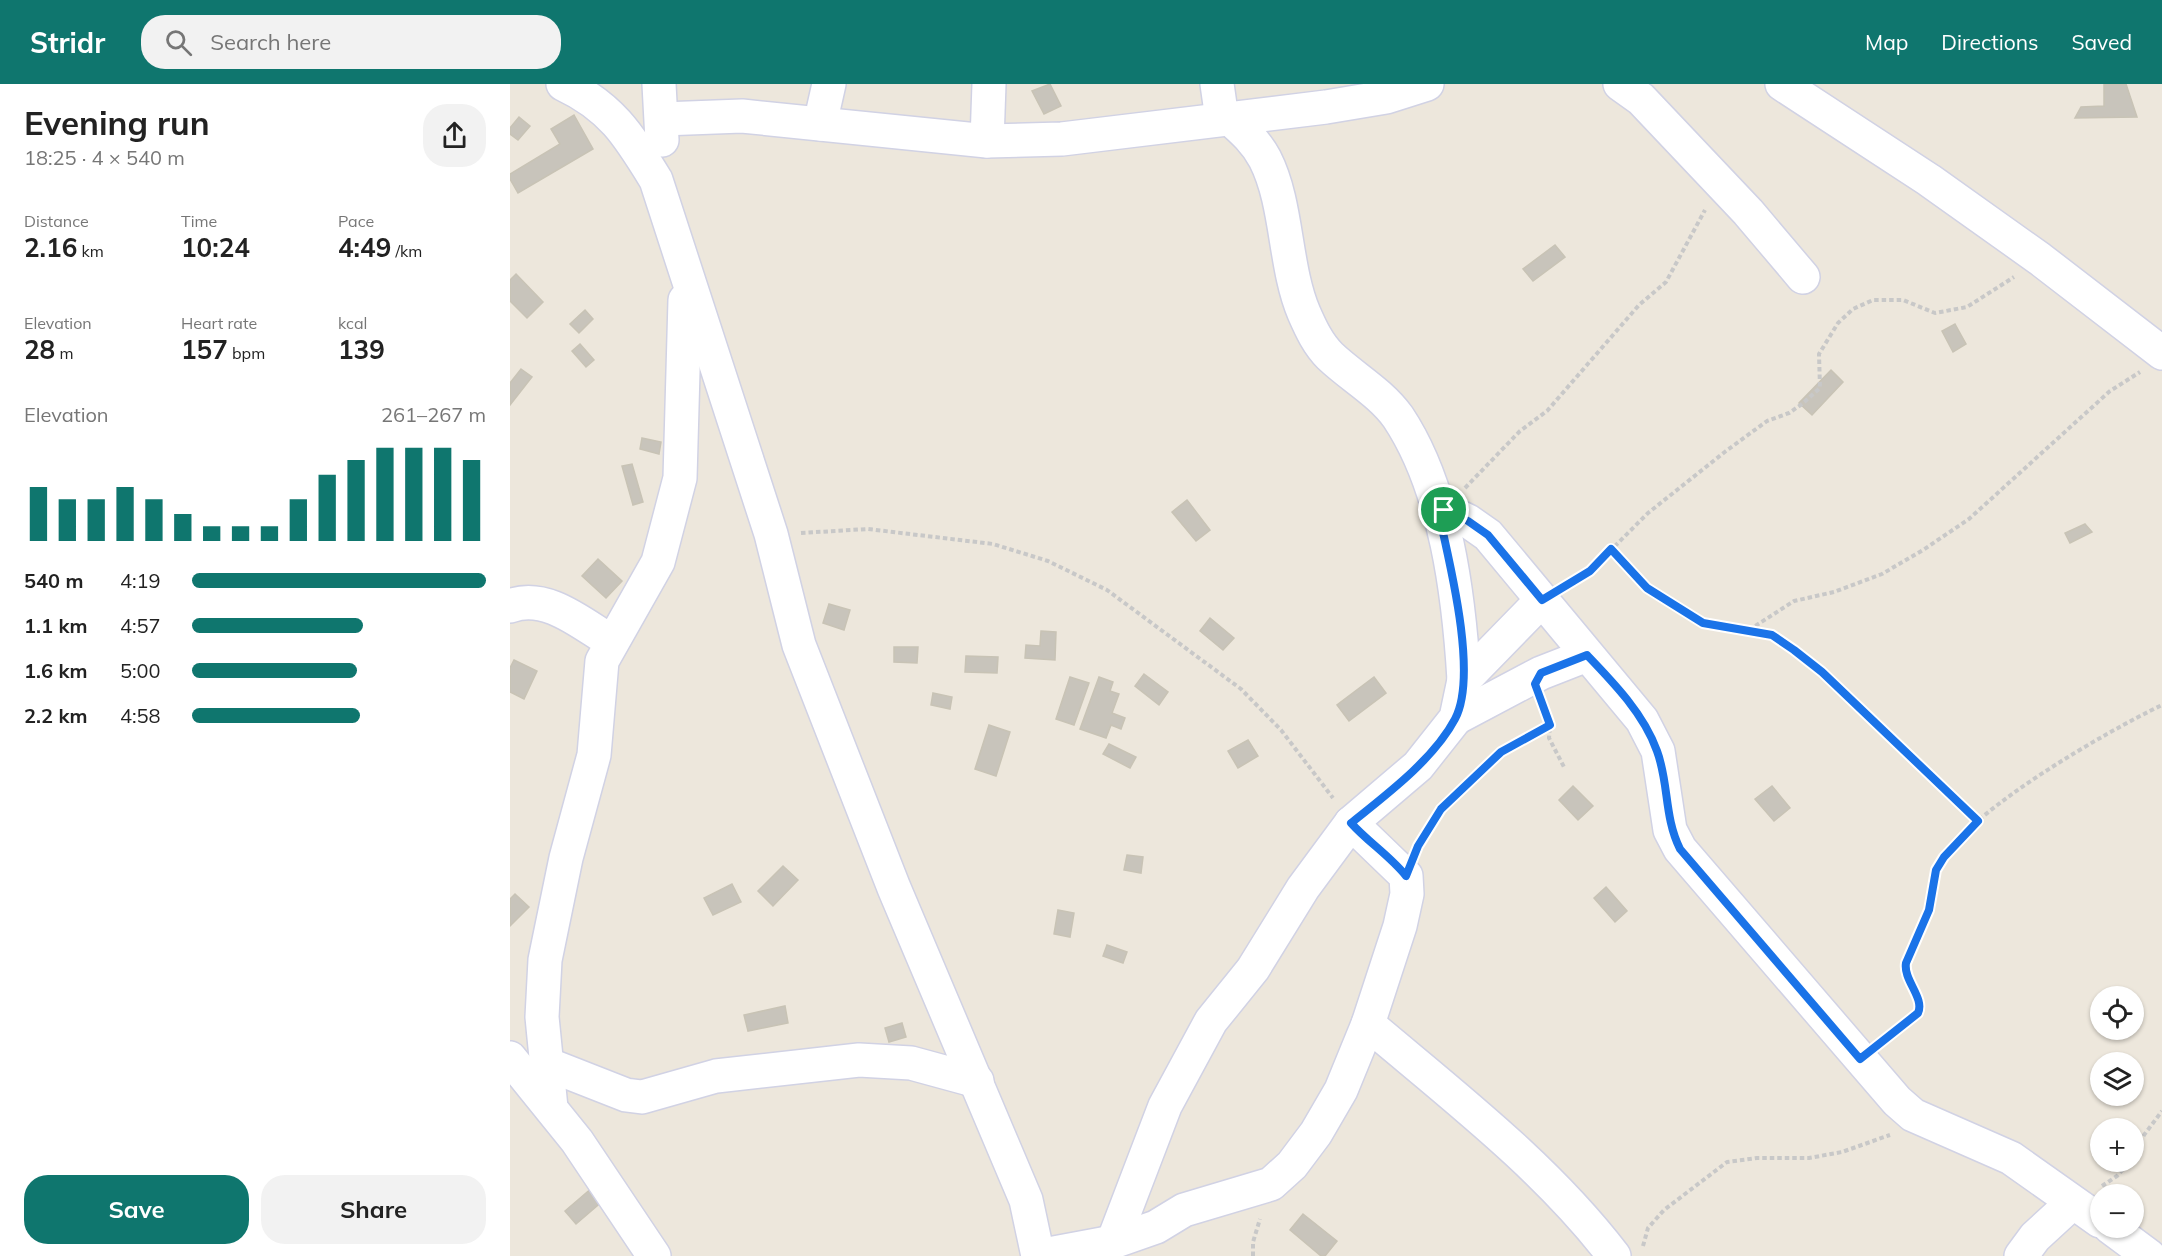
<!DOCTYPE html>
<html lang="en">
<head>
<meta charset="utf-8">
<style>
  :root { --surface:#fff; --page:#f2f2f2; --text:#222; --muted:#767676; --accent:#0f766e }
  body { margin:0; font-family:Mulish,sans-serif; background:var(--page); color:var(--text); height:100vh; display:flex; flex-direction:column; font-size:22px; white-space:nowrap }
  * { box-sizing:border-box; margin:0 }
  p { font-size:20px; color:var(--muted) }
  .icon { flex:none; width:33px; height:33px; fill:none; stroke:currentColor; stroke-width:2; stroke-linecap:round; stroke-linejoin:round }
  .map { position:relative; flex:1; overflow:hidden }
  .drawer { display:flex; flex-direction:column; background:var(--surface); width:510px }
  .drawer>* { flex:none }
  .fabs { position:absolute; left:1580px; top:902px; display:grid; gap:12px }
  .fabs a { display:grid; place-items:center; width:54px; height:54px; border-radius:50%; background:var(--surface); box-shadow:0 2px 4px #0004; font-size:30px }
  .pin { position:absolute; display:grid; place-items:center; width:51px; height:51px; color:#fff; margin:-26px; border:3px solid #fff; border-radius:50%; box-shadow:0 2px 6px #0007 }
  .round { display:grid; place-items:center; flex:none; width:63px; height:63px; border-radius:24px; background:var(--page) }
  .headline { display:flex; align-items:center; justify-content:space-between; height:102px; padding:0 24px }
  h1 { font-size:33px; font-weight:700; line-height:45px }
  .stats { display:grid; grid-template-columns:repeat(3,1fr); gap:9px; height:102px; padding:6px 24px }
  .stats div { display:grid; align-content:center }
  .stats b { font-size:26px; font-weight:700 }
  .stats small { font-size:16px; font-weight:400 }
  .stats p { font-size:16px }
  .chart { height:168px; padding:12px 24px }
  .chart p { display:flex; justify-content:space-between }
  .chart svg { width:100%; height:108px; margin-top:6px; stroke:var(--accent); stroke-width:6 }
  .primary-button { display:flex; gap:12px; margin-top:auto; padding:12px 24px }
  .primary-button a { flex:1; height:69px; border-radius:24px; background:var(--accent); color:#fff; font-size:24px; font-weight:700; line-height:69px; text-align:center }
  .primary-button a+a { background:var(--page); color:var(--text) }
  ul { padding:0 24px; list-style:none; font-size:20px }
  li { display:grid; grid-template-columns:96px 72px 1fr; align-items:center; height:45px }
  li i { height:15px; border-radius:8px; background:var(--accent) }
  header { display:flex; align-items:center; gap:36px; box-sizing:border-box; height:84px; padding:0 30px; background:var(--accent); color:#fff }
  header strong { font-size:28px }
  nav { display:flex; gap:33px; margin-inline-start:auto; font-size:21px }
  .search { width:420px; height:54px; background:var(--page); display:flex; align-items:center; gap:15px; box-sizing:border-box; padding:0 21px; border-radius:24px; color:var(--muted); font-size:22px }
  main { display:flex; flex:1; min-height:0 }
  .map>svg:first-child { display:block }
  .building { fill:#c8c4bb; stroke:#c8c3b5; stroke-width:1.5 }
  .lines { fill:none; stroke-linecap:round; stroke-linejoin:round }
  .minor-casing { stroke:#d1d2e4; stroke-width:36 }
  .path { stroke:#c8c8c8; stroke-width:4; stroke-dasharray:4.5 3; stroke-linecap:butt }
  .minor { stroke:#fff; stroke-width:33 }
  .route-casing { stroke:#fff; stroke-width:12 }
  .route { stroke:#1a73e8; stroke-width:8 }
</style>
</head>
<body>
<header>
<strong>Stridr</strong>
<div class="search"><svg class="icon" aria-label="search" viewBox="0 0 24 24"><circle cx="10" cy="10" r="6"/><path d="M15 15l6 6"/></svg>Search here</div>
<nav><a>Map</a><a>Directions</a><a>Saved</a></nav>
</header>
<main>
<section class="drawer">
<div class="headline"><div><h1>Evening run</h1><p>18:25 · 4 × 540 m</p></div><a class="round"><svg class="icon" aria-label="share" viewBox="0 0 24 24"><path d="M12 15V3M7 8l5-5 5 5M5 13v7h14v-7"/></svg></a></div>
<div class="stats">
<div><p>Distance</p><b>2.16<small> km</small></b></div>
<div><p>Time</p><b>10:24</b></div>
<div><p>Pace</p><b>4:49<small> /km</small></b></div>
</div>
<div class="stats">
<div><p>Elevation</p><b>28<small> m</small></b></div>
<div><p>Heart rate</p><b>157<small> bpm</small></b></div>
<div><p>kcal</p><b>139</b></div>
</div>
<div class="chart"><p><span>Elevation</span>261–267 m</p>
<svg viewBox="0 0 160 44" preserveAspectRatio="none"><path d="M5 44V22M15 44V27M25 44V27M35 44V22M45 44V27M55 44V33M65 44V38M75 44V38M85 44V38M95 44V27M105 44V17M115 44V11M125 44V6M135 44V6M145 44V6M155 44V11"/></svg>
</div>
<ul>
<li><b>540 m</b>4:19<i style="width:100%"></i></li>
<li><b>1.1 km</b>4:57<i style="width:58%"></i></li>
<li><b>1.6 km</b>5:00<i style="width:56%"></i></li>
<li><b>2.2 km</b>4:58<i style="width:57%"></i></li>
</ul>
<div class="primary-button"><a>Save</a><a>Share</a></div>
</section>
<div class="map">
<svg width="1652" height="1172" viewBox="0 0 1652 1172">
  <rect width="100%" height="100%" fill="#ede7dc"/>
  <!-- building -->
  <g class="building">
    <polygon points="540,0 551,22 534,30 522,7"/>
    <polygon points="1594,0 1616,0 1627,33 1565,34 1571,23 1594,22"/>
    <polygon points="64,31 83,65 8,109 0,95 0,90 50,60 41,45"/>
    <polygon points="9,33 20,42 8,56 0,50 0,44"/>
    <polygon points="1045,161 1055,173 1023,197 1013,185"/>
    <polygon points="6,190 33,218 17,234 0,217 0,196"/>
    <polygon points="75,226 83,235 69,249 60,240"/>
    <polygon points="1445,240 1456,260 1443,268 1432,247"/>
    <polygon points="70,260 84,276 76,283 62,267"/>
    <polygon points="11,285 22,293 0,321 0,299"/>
    <polygon points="1321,286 1333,298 1302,331 1289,319"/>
    <polygon points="132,354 151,358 149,370 130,365"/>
    <polygon points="122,380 133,418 123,421 112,382"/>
    <polygon points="677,416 700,446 686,457 662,428"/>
    <polygon points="1575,440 1582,448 1560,459 1555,449"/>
    <polygon points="88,475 112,497 96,514 72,492"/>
    <polygon points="319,520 340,526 334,546 313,539"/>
    <polygon points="700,534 724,554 713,566 690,547"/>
    <polygon points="531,547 546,548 545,576 515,574 516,561 530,562"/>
    <polygon points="384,563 408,563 407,579 384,578"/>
    <polygon points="456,572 488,573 487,589 455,588"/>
    <polygon points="4,576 27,587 14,615 0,608 0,584"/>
    <polygon points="634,590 658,608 649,621 625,602"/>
    <polygon points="560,593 579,599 564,641 546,635"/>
    <polygon points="589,593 603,598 600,607 609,610 602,629 615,634 611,645 601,641 596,654 570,645"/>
    <polygon points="864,593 876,609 839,637 827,621"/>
    <polygon points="423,609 442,613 440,625 421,621"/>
    <polygon points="479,641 500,648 486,692 465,685"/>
    <polygon points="738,656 748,672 728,684 718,667"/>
    <polygon points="599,660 626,673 620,684 593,670"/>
    <polygon points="1063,702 1083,722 1068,736 1049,716"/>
    <polygon points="1262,702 1280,724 1264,737 1245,715"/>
    <polygon points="617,771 633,773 631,789 614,786"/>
    <polygon points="273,782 288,796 263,822 248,807"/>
    <polygon points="222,800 231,818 203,831 194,814"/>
    <polygon points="1096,803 1117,827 1105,838 1084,814"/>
    <polygon points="5,810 19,823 0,842 0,815"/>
    <polygon points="548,826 564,829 560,853 544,850"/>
    <polygon points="597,861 617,868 613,879 593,872"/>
    <polygon points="275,922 278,939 238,947 234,931"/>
    <polygon points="392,939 396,953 379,958 375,944"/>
    <polygon points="83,1103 94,1116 66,1140 55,1127"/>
    <polygon points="793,1130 827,1157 815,1172 811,1172 780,1146"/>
  </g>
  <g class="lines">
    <defs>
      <g id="minor">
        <path d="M 53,0 C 102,23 119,52 146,96 L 261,450 L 289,561 L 384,804 L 516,1116 L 528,1172"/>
        <polyline points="149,0 152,56"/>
        <polyline points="707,0 712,35"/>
        <polyline points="1110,0 1131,15 1238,128 1293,193"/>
        <polyline points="1272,0 1419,96 1530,175 1652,269"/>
        <path d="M 719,34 C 733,46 746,58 755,75 C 778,120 774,182 794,229 C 801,245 808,260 820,272 C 842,293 870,308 888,333 C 936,405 949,512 954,596"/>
        <polyline points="152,35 232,32 477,57 552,55 816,23 876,13 917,0"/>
        <polyline points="310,40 319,0"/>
        <polyline points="477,57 479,0"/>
        <polyline points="927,422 958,437 978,451 1132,636 1148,667 1160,746 1170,765 1387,1017 1403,1031 1501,1074 1590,1137"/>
        <path d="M 0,522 C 36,508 72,540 102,558"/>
        <polyline points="946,634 1031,589 1077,571"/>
        <path d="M 858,940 C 943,1012 1036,1083 1104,1172"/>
        <polyline points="0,974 67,1057 144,1172"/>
        <polyline points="37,980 116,1011 132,1013 206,992 349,976 401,979 467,997"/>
        <polyline points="41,1024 32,933 35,876 56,774 84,671 92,577 148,478 170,394 175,216"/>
        <polyline points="1600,1143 1639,1172"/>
        <polyline points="603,1158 655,1022 701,937 743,885 793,804 841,739 908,682 946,634 954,596 1032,516"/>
        <polyline points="528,1172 603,1158 646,1143 674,1126 761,1100 782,1081 806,1049 831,1006 858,940 890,842 897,810 896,792 841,739"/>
        <polyline points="1511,1172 1525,1153 1562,1119"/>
      </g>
    </defs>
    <!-- minor casing -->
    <use href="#minor" class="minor-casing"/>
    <!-- path -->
    <g class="path">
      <polyline points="955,404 1010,347 1037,327 1129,221 1156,198 1195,126"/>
      <polyline points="291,449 358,445 483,460 538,477 597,506 731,605 771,646 823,714"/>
      <polyline points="1101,465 1121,488 1160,520 1193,539 1262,551 1312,588 1468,737"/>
      <polyline points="1059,501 1080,487 1138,429 1216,367 1257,337 1279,329 1292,320 1310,304 1309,270 1328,239 1343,225 1363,216 1393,216 1425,229 1457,223 1504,193"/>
      <polyline points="1239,546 1284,517 1324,508 1372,490 1413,466 1459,435 1600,307 1630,288"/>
      <polyline points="1033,623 1040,641 1039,654 1054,683"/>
      <polyline points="908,763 931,725 991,668 1040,641"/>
      <path d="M 1373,957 L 1410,925 L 1395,887 L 1396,879 C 1403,860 1413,842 1419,824 C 1425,807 1423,791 1432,776 C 1463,724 1596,648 1652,621"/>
      <polyline points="1623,1072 1634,1051 1652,1027"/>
      <polyline points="1592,1102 1607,1092 1620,1077"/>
      <polyline points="1133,1162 1138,1144 1154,1126 1217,1078 1247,1074 1299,1074 1332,1068 1380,1051"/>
      <polyline points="743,1172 743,1158 750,1135"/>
    </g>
    <!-- minor -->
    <use href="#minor" class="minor"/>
  </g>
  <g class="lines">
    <defs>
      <path id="route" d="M 927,422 L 958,437 L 978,451 L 1032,516 L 1080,487 L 1101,465 L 1137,504 L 1193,539 L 1262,551 L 1284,566 L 1312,588 L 1468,737 L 1434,773 L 1426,786 L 1419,826 L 1396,879 C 1393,896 1415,914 1408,929 L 1350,975 L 1170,765 C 1154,733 1159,699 1147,667 C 1134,630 1103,598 1077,571 L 1031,589 L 1025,600 L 1040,641 L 991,668 L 931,725 L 908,762 L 896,792 C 880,772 858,758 841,739 C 876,711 924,675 945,635 C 969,590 938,472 927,422 Z"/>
    </defs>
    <!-- route casing -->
    <use href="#route" class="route-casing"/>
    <!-- route -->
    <use href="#route" class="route"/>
  </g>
</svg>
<div class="fabs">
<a><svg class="icon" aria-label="locate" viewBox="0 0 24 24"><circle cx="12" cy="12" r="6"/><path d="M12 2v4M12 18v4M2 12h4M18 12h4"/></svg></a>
<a><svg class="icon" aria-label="layers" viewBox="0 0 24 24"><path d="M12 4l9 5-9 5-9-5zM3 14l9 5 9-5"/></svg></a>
<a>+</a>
<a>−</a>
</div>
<div class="pin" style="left:934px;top:426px;background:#1e9e55"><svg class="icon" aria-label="arrive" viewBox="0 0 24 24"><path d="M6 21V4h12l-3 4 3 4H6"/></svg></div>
</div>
</main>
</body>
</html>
